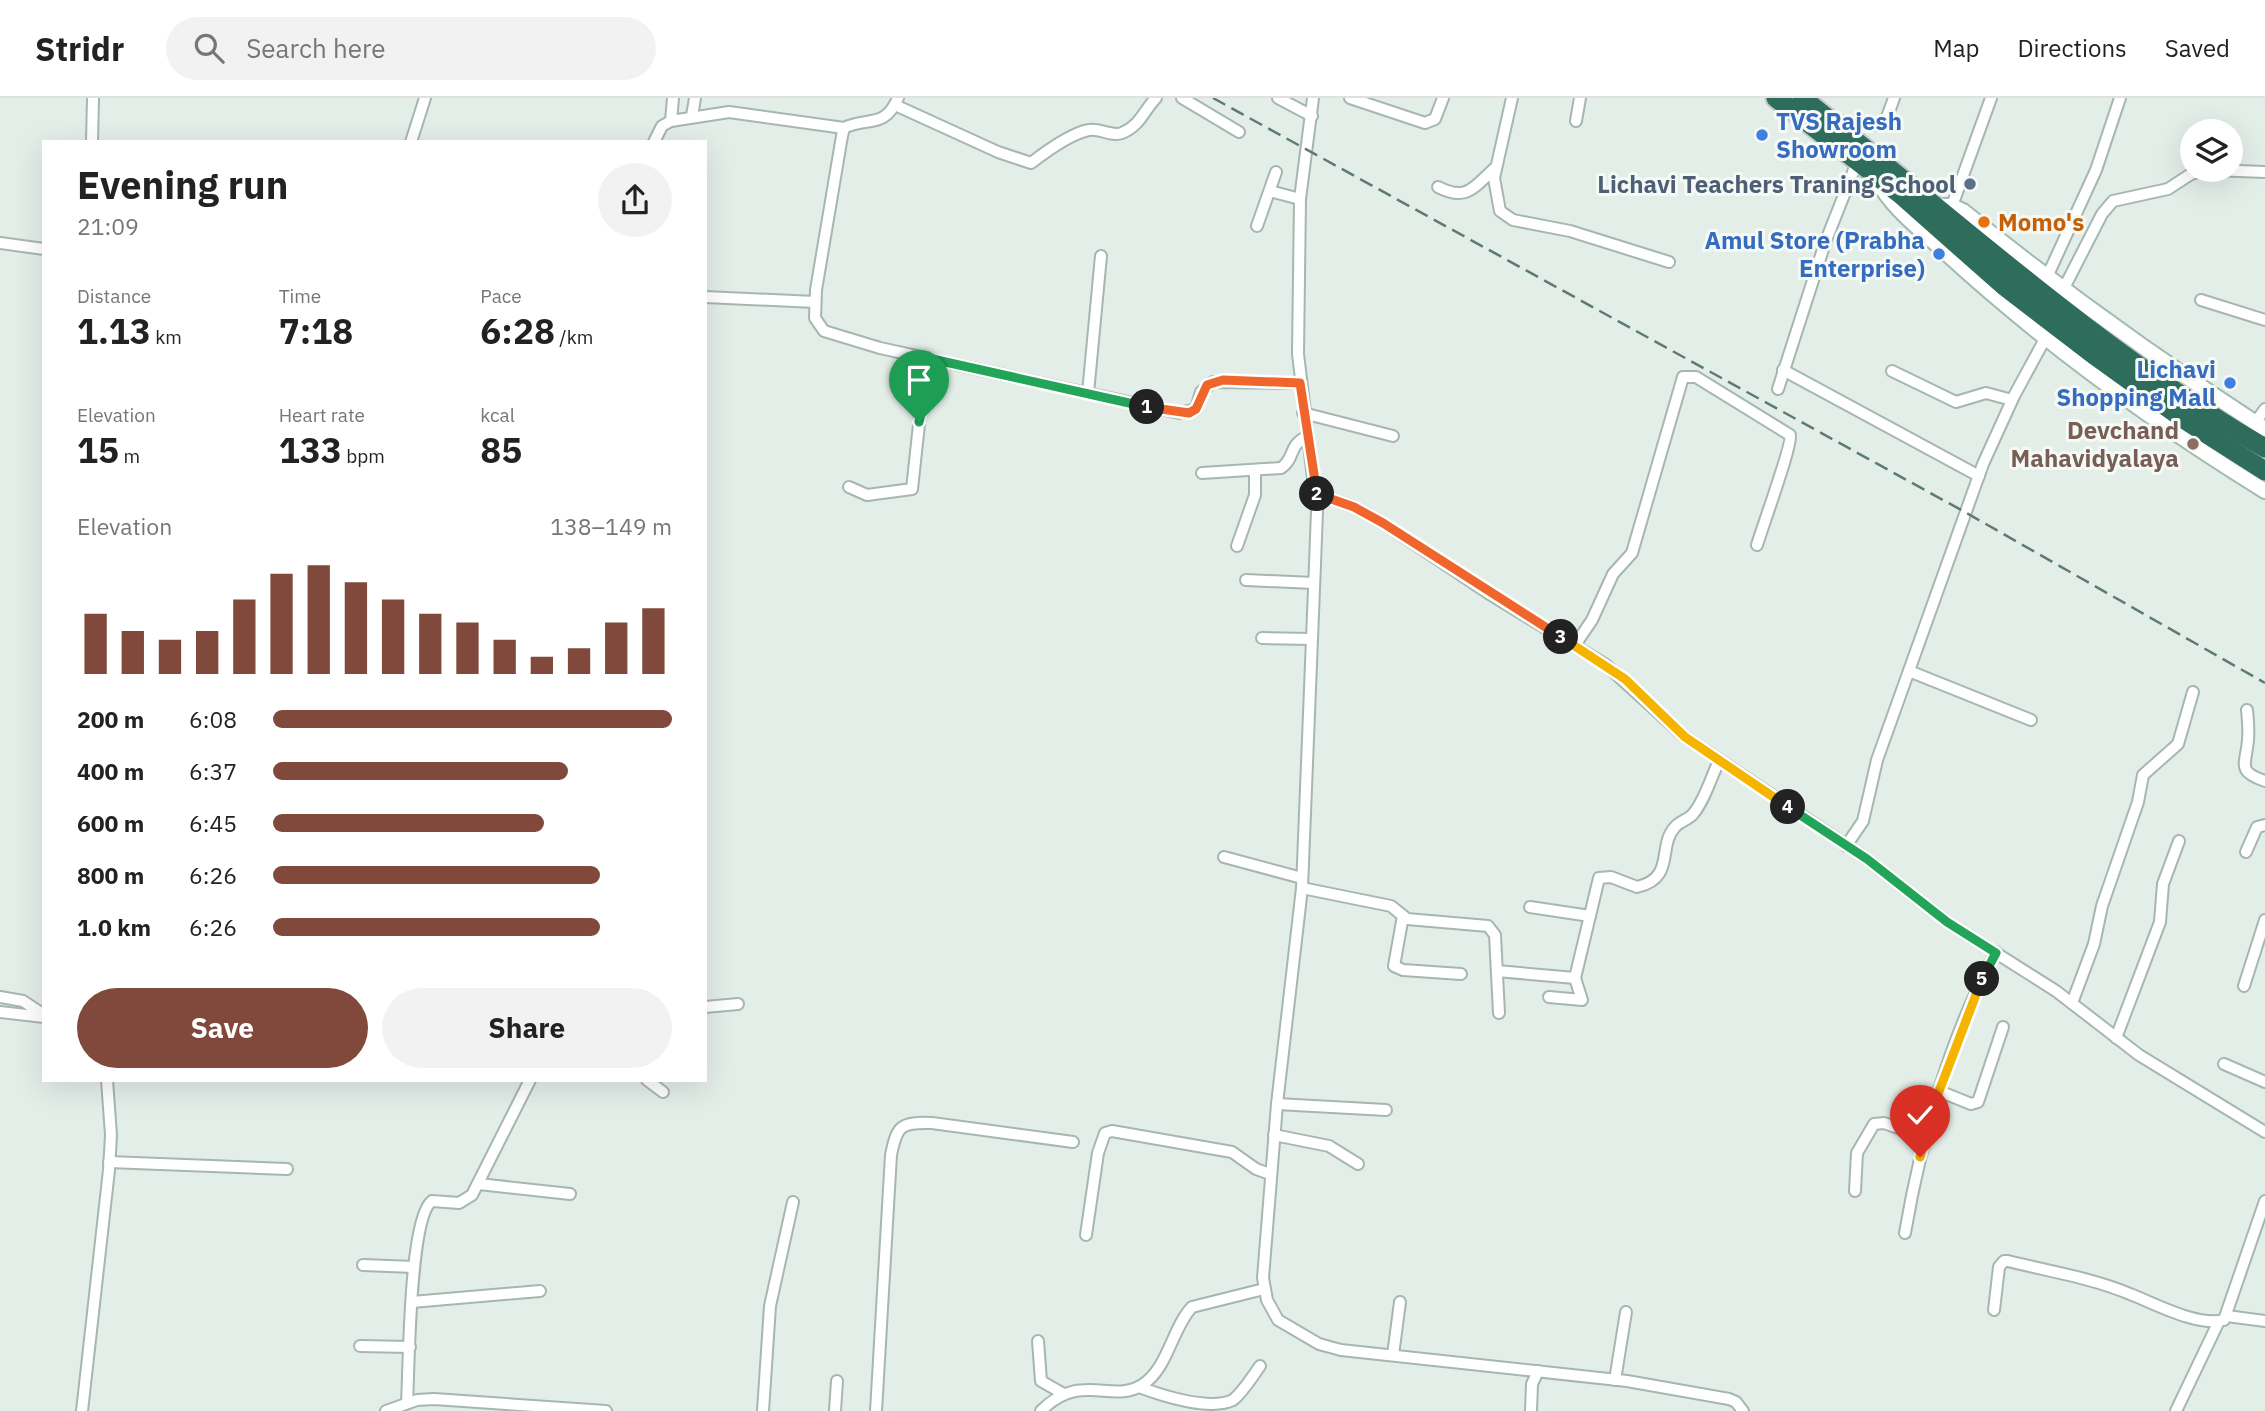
<!DOCTYPE html>
<html lang="en">
<head>
<meta charset="utf-8">
<style>
  :root { --surface:#fff; --page:#f2f2f2; --text:#222; --muted:#767676; --line:#e0e0e0; --accent:#80493c }
  body { margin:0; font-family:"IBM Plex Sans",sans-serif; background:var(--page); color:var(--text); height:100vh; display:flex; flex-direction:column; font-size:26px; white-space:nowrap }
  * { box-sizing:border-box; margin:0 }
  p { font-size:23px; color:var(--muted) }
  .icon { flex:none; width:38px; height:38px; fill:none; stroke:currentColor; stroke-width:2; stroke-linecap:round; stroke-linejoin:round }
  .map { position:relative; flex:1; overflow:hidden }
  .details { position:absolute; left:42px; top:42px; width:665px; height:942px; display:flex; flex-direction:column; background:var(--surface); border-radius:0px; box-shadow:0 7px 28px #0002 }
  .details>* { flex:none }
  .tools { position:absolute; left:2180px; top:21px; display:grid; gap:14px }
  .tools a { display:grid; place-items:center; width:63px; height:63px; border-radius:50%; background:var(--surface); box-shadow:0 7px 28px #0002; font-size:35px }
  .pin { position:absolute; display:grid; place-items:center; width:60px; height:60px; color:#fff; margin:-72px -30px; border-radius:50% 50% 50% 0; rotate:-45deg; box-shadow:0 0 7px #0007 }
  .pin .icon { rotate:45deg }
  .km { position:absolute; width:35px; height:35px; margin:-18px; border-radius:50%; background:#222; color:#fff; font-size:19px; line-height:35px; text-align:center }
  .round { display:grid; place-items:center; flex:none; width:74px; height:74px; border-radius:37px; background:var(--page) }
  .overview { display:flex; align-items:center; justify-content:space-between; height:119px; padding:0 35px }
  h1 { font-size:38px; font-weight:700; line-height:52px }
  .metrics { display:grid; grid-template-columns:repeat(3,1fr); gap:10px; height:119px; padding:7px 35px }
  .metrics div { display:grid; align-content:center }
  .metrics b { font-size:35px; font-weight:700 }
  .metrics small { font-size:19px; font-weight:400 }
  .metrics p { font-size:19px }
  .chart { height:196px; padding:14px 35px }
  .chart p { display:flex; justify-content:space-between }
  .chart svg { width:100%; height:126px; margin-top:7px; stroke:var(--accent); stroke-width:6 }
  .primary-button { display:flex; gap:14px; margin-top:auto; padding:14px 35px }
  .primary-button a { flex:1; height:80px; border-radius:42px; background:var(--accent); color:#fff; font-size:28px; font-weight:700; line-height:80px; text-align:center }
  .primary-button a+a { background:var(--page); color:var(--text) }
  ul { padding:0 35px; list-style:none; font-size:23px }
  li { display:grid; grid-template-columns:112px 84px 1fr; align-items:center; height:52px }
  li i { height:18px; border-radius:9px; background:var(--accent) }
  header { display:flex; align-items:center; gap:42px; box-sizing:border-box; height:98px; padding:0 35px; background:var(--surface); border-bottom:2px solid var(--line) }
  header strong { font-size:33px }
  nav { display:flex; gap:38px; margin-inline-start:auto; font-size:24px }
  .search { width:490px; height:63px; background:var(--page); display:flex; align-items:center; gap:18px; box-sizing:border-box; padding:0 24px; border-radius:38px; color:var(--muted); font-size:26px }
  .map>svg:first-child { display:block }
  .lines { fill:none; stroke-linecap:round; stroke-linejoin:round }
  .street-casing { stroke:#a6b6b0; stroke-width:14 }
  .secondary-casing { stroke:#a2bab0; stroke-width:18 }
  .highway-casing { stroke:#c1cac7; stroke-width:23 }
  .street { stroke:#fff; stroke-width:10 }
  .secondary { stroke:#fff; stroke-width:14 }
  .highway { stroke:#2e6d5c; stroke-width:19 }
  .rail { stroke:#5d7b72; stroke-width:2.5; stroke-dasharray:14 7; stroke-linecap:butt }
  .split-1-casing { stroke:#fff; stroke-width:14 }
  .split-2-casing { stroke:#fff; stroke-width:14 }
  .split-3-casing { stroke:#fff; stroke-width:14 }
  .split-4-casing { stroke:#fff; stroke-width:14 }
  .split-5-casing { stroke:#fff; stroke-width:14 }
  .split-6-casing { stroke:#fff; stroke-width:14 }
  .split-1 { stroke:#22a559; stroke-width:9 }
  .split-2 { stroke:#f0652b; stroke-width:9 }
  .split-3 { stroke:#f0652b; stroke-width:9 }
  .split-4 { stroke:#f5b400; stroke-width:9 }
  .split-5 { stroke:#22a559; stroke-width:9 }
  .split-6 { stroke:#f5b400; stroke-width:9 }
  .shop-dot { fill:#3f7fe0; stroke:#f5faf7; stroke-width:2.5 }
  .service-dot { fill:#5c6f8a; stroke:#f5faf7; stroke-width:2.5 }
  .food-dot { fill:#e8710a; stroke:#f5faf7; stroke-width:2.5 }
  .education-dot { fill:#8d6e63; stroke:#f5faf7; stroke-width:2.5 }
  .labels { text-anchor:middle; dominant-baseline:central; stroke-width:6; stroke-linejoin:round; paint-order:stroke }
  .shop-label { font-size:24px; font-weight:bold; fill:#366cbe; stroke:#f5faf7; text-anchor:end }
  .service-label { font-size:24px; font-weight:bold; fill:#4e5e75; stroke:#f5faf7; text-anchor:end }
  .food-label { font-size:24px; font-weight:bold; fill:#c56008; stroke:#f5faf7; text-anchor:start }
  .education-label { font-size:24px; font-weight:bold; fill:#785e54; stroke:#f5faf7; text-anchor:end }
</style>
</head>
<body>
<header>
<strong>Stridr</strong>
<div class="search"><svg class="icon" aria-label="search" viewBox="0 0 24 24"><circle cx="10" cy="10" r="6"/><path d="M15 15l6 6"/></svg>Search here</div>
<nav><a>Map</a><a>Directions</a><a>Saved</a></nav>
</header>
<div class="map">
<svg width="2265" height="1313" viewBox="0 0 2265 1313">
  <rect width="100%" height="100%" fill="#e4eee9"/>
  <g class="lines">
    <defs>
      <g id="street">
        <path d="M 898,0 C 884,32 868,18 844,30 L 842,38 L 816,192 L 815,220 L 824,233 L 880,250 L 1179,315 L 1196,311 L 1201,294 L 1213,284 L 1300,285"/>
        <polyline points="1182,0 1239,34"/>
        <polyline points="1278,0 1312,18"/>
        <polyline points="1313,0 1300,101 1298,256 1317,413 1315,466 1302,790 1277,1006 1263,1180 1267,1202 1278,1222 1319,1246 1341,1252 1627,1283 1729,1301 1736,1304 1743,1313"/>
        <polyline points="1350,0 1425,25 1435,21 1443,0"/>
        <polyline points="1512,0 1494,80 1500,113 1513,122 1570,133 1669,164"/>
        <path d="M 895,7 L 998,54 L 1031,65 C 1044,55 1072,35 1089,32 C 1100,30 1111,39 1122,35 C 1140,28 1144,12 1156,0"/>
        <polyline points="692,18 695,0"/>
        <polyline points="671,23 673,0"/>
        <polyline points="1576,23 1580,0"/>
        <polyline points="1836,23 1879,27 1887,19 1894,0"/>
        <polyline points="92,44 93,0"/>
        <polyline points="411,44 425,0"/>
        <polyline points="654,44 662,28 671,23 729,14 844,30"/>
        <polyline points="2212,72 2265,74"/>
        <path d="M 1438,89 C 1467,104 1474,89 1495,70"/>
        <polyline points="1270,93 1300,101"/>
        <polyline points="1952,108 1991,0"/>
        <polyline points="1257,128 1276,74"/>
        <polyline points="0,145 44,151"/>
        <polyline points="2047,179 2096,72 2120,0"/>
        <polyline points="2063,192 2102,116 2113,103 2168,91 2191,76 2205,72"/>
        <polyline points="705,199 815,204"/>
        <polyline points="2201,202 2265,222"/>
        <polyline points="1783,272 1979,378"/>
        <polyline points="1892,273 1956,304 1986,295 2012,302"/>
        <polyline points="1778,291 1825,145 1857,64"/>
        <polyline points="1088,295 1101,158"/>
        <polyline points="1303,315 1393,338"/>
        <polyline points="2255,325 2265,311"/>
        <path d="M 1202,375 L 1281,370 C 1295,361 1288,348 1306,339"/>
        <polyline points="849,389 867,397 912,391 921,308 932,261"/>
        <polyline points="1315,395 1354,409 1383,425 1488,495 1606,567 1685,639 1867,761 1947,824 2056,893 2139,957 2265,1034"/>
        <polyline points="1237,448 1255,397 1255,373"/>
        <polyline points="1246,482 1314,485"/>
        <polyline points="1262,540 1312,541"/>
        <path d="M 1575,547 L 1592,522 L 1613,476 L 1632,455 L 1683,279 L 1696,279 L 1790,337 C 1793,345 1762,430 1757,447"/>
        <polyline points="1909,573 2031,622"/>
        <path d="M 2247,612 C 2248,622 2249,632 2248,642 C 2246,667 2236,673 2265,683"/>
        <polyline points="1846,748 1863,723 1877,662 1983,366 2014,298 2046,239"/>
        <polyline points="2246,754 2257,729 2265,727"/>
        <polyline points="1224,759 1302,780"/>
        <polyline points="1302,790 1391,808 1407,821 1488,828 1495,837 1499,915"/>
        <polyline points="1530,809 1590,818"/>
        <polyline points="1403,818 1394,868 1403,872 1461,876"/>
        <path d="M 1497,873 L 1575,880 L 1599,780 L 1611,779 L 1637,789 C 1676,780 1657,748 1675,729 C 1680,723 1688,722 1693,716 C 1705,702 1711,679 1719,663"/>
        <polyline points="2244,888 2265,822"/>
        <polyline points="0,899 23,903 44,917"/>
        <polyline points="1549,899 1582,902 1575,880"/>
        <polyline points="2072,905 2094,846 2102,808 2138,704 2143,677 2178,646 2193,594"/>
        <polyline points="705,909 738,906"/>
        <polyline points="0,914 44,919"/>
        <polyline points="2116,940 2160,824 2163,786 2179,743"/>
        <polyline points="2224,966 2265,984"/>
        <polyline points="647,982 663,994"/>
        <polyline points="1939,993 1971,1006 1978,1004 2003,929"/>
        <polyline points="1277,1006 1386,1012"/>
        <polyline points="1274,1037 1329,1048 1358,1066"/>
        <polyline points="109,1064 287,1071"/>
        <polyline points="479,1086 570,1096"/>
        <polyline points="1855,1093 1857,1055 1874,1026 1884,1025 1926,1040"/>
        <path d="M 1905,1135 C 1921,1041 1950,939 1996,854"/>
        <polyline points="1086,1137 1098,1055 1105,1035 1112,1033 1232,1054 1256,1071 1270,1076"/>
        <polyline points="363,1167 414,1169"/>
        <polyline points="412,1204 540,1193"/>
        <path d="M 1994,1212 L 1999,1169 L 2004,1163 L 2008,1163 C 2048,1173 2092,1180 2130,1196 C 2154,1205 2197,1229 2224,1222 L 2265,1103"/>
        <polyline points="2227,1218 2265,1223"/>
        <polyline points="1038,1243 1041,1283 1062,1295"/>
        <polyline points="360,1248 410,1249"/>
        <polyline points="1393,1257 1400,1204"/>
        <polyline points="1615,1282 1626,1214"/>
        <path d="M 1139,1289 C 1163,1298 1210,1313 1233,1302 C 1244,1293 1252,1279 1260,1268"/>
        <path d="M 407,1305 C 409,1272 409,1119 432,1103 L 459,1105 L 472,1097 L 530,982"/>
        <polyline points="82,1313 109,1072 111,1037 107,982"/>
        <polyline points="386,1313 417,1302 434,1301 606,1313"/>
        <polyline points="763,1313 770,1208 793,1104"/>
        <polyline points="835,1313 837,1283"/>
        <path d="M 876,1313 L 891,1057 C 897,1027 901,1024 932,1025 L 1073,1044"/>
        <path d="M 1041,1313 C 1080,1273 1112,1306 1142,1287 C 1168,1271 1172,1230 1192,1209 L 1264,1191"/>
        <polyline points="1531,1313 1532,1286 1538,1273"/>
        <polyline points="2176,1313 2219,1223"/>
      </g>
      <g id="secondary">
        <path d="M 1877,82 C 1893,112 1922,132 1946,155 C 2043,244 2153,324 2265,393"/>
        <path d="M 1936,108 L 1952,108 L 1963,113 C 2060,191 2160,263 2265,331"/>
      </g>
      <g id="highway">
        <polyline points="1776,0 1900,96 2004,188 2094,257 2185,322 2265,373"/>
        <path d="M 1802,0 C 1954,120 2097,252 2265,350"/>
      </g>
    </defs>
    <!-- street casing -->
    <use href="#street" class="street-casing"/>
    <!-- secondary casing -->
    <use href="#secondary" class="secondary-casing"/>
    <!-- highway casing -->
    <use href="#highway" class="highway-casing"/>
    <!-- street -->
    <use href="#street" class="street"/>
    <!-- secondary -->
    <use href="#secondary" class="secondary"/>
    <!-- highway -->
    <use href="#highway" class="highway"/>
    <!-- rail -->
    <polyline class="rail" points="1213,0 1963,413 2265,585"/>
  </g>
  <g class="lines">
    <defs>
      <polyline id="split-1" points="919,324 932,261 1147,309"/>
      <polyline id="split-2" points="1147,309 1189,315 1196,311 1207,287 1223,282 1300,285 1317,396"/>
      <polyline id="split-3" points="1317,396 1354,409 1383,425 1561,539"/>
      <polyline id="split-4" points="1561,539 1625,581 1685,639 1788,709"/>
      <polyline id="split-5" points="1788,709 1867,761 1947,824 1996,855 1982,881"/>
      <polyline id="split-6" points="1920,1059 1933,1009 1982,881"/>
    </defs>
    <!-- split-1 casing -->
    <use href="#split-1" class="split-1-casing"/>
    <!-- split-2 casing -->
    <use href="#split-2" class="split-2-casing"/>
    <!-- split-3 casing -->
    <use href="#split-3" class="split-3-casing"/>
    <!-- split-4 casing -->
    <use href="#split-4" class="split-4-casing"/>
    <!-- split-5 casing -->
    <use href="#split-5" class="split-5-casing"/>
    <!-- split-6 casing -->
    <use href="#split-6" class="split-6-casing"/>
    <!-- split-1 -->
    <use href="#split-1" class="split-1"/>
    <!-- split-2 -->
    <use href="#split-2" class="split-2"/>
    <!-- split-3 -->
    <use href="#split-3" class="split-3"/>
    <!-- split-4 -->
    <use href="#split-4" class="split-4"/>
    <!-- split-5 -->
    <use href="#split-5" class="split-5"/>
    <!-- split-6 -->
    <use href="#split-6" class="split-6"/>
  </g>
  <!-- markers -->
  <g class="shop-dot">
    <circle cx="1762" cy="37" r="7"/>
    <circle cx="1939" cy="156" r="7"/>
    <circle cx="2230" cy="285" r="7"/>
  </g>
  <circle class="service-dot" cx="1970" cy="86" r="7"/>
  <circle class="food-dot" cx="1984" cy="124" r="7"/>
  <circle class="education-dot" cx="2193" cy="346" r="7"/>
  <g class="labels">
    <!-- shop labels -->
    <g class="shop-label">
      <text x="1776" y="23" text-anchor="start">TVS Rajesh<tspan x="1776" dy="28">Showroom</tspan></text>
      <text x="1925" y="142">Amul Store (Prabha<tspan x="1925" dy="28">Enterprise)</tspan></text>
      <text x="2216" y="271">Lichavi<tspan x="2216" dy="28">Shopping Mall</tspan></text>
    </g>
    <!-- service labels -->
    <g class="service-label">
      <text x="1956" y="86">Lichavi Teachers Traning School</text>
    </g>
    <!-- food labels -->
    <g class="food-label">
      <text x="1998" y="124">Momo's</text>
    </g>
    <!-- education labels -->
    <g class="education-label">
      <text x="2179" y="332">Devchand<tspan x="2179" dy="28">Mahavidyalaya</tspan></text>
    </g>
  </g>
</svg>
<div class="tools">
<a><svg class="icon" aria-label="layers" viewBox="0 0 24 24"><path d="M12 4l9 5-9 5-9-5zM3 14l9 5 9-5"/></svg></a>
</div>
<div class="pin" style="left:919px;top:324px;background:#1e9e55"><svg class="icon" aria-label="arrive" viewBox="0 0 24 24"><path d="M6 21V4h12l-3 4 3 4H6"/></svg></div>
<div class="pin" style="left:1920px;top:1059px;background:#d93025"><svg class="icon" aria-label="check" viewBox="0 0 24 24"><path d="M5 12l5 5 9-10"/></svg></div>
<b class="km" style="left:1147px;top:309px">1</b>
<b class="km" style="left:1317px;top:396px">2</b>
<b class="km" style="left:1561px;top:539px">3</b>
<b class="km" style="left:1788px;top:709px">4</b>
<b class="km" style="left:1982px;top:881px">5</b>
<section class="details">
<div class="overview"><div><h1>Evening run</h1><p>21:09</p></div><a class="round"><svg class="icon" aria-label="share" viewBox="0 0 24 24"><path d="M12 15V3M7 8l5-5 5 5M5 13v7h14v-7"/></svg></a></div>
<div class="metrics">
<div><p>Distance</p><b>1.13<small> km</small></b></div>
<div><p>Time</p><b>7:18</b></div>
<div><p>Pace</p><b>6:28<small> /km</small></b></div>
</div>
<div class="metrics">
<div><p>Elevation</p><b>15<small> m</small></b></div>
<div><p>Heart rate</p><b>133<small> bpm</small></b></div>
<div><p>kcal</p><b>85</b></div>
</div>
<div class="chart"><p><span>Elevation</span>138–149 m</p>
<svg viewBox="0 0 160 44" preserveAspectRatio="none"><path d="M5 44V23M15 44V29M25 44V32M35 44V29M45 44V18M55 44V9M65 44V6M75 44V12M85 44V18M95 44V23M105 44V26M115 44V32M125 44V38M135 44V35M145 44V26M155 44V21"/></svg>
</div>
<ul>
<li><b>200 m</b>6:08<i style="width:100%"></i></li>
<li><b>400 m</b>6:37<i style="width:74%"></i></li>
<li><b>600 m</b>6:45<i style="width:68%"></i></li>
<li><b>800 m</b>6:26<i style="width:82%"></i></li>
<li><b>1.0 km</b>6:26<i style="width:82%"></i></li>
</ul>
<div class="primary-button"><a>Save</a><a>Share</a></div>
</section>
</div>
</body>
</html>
